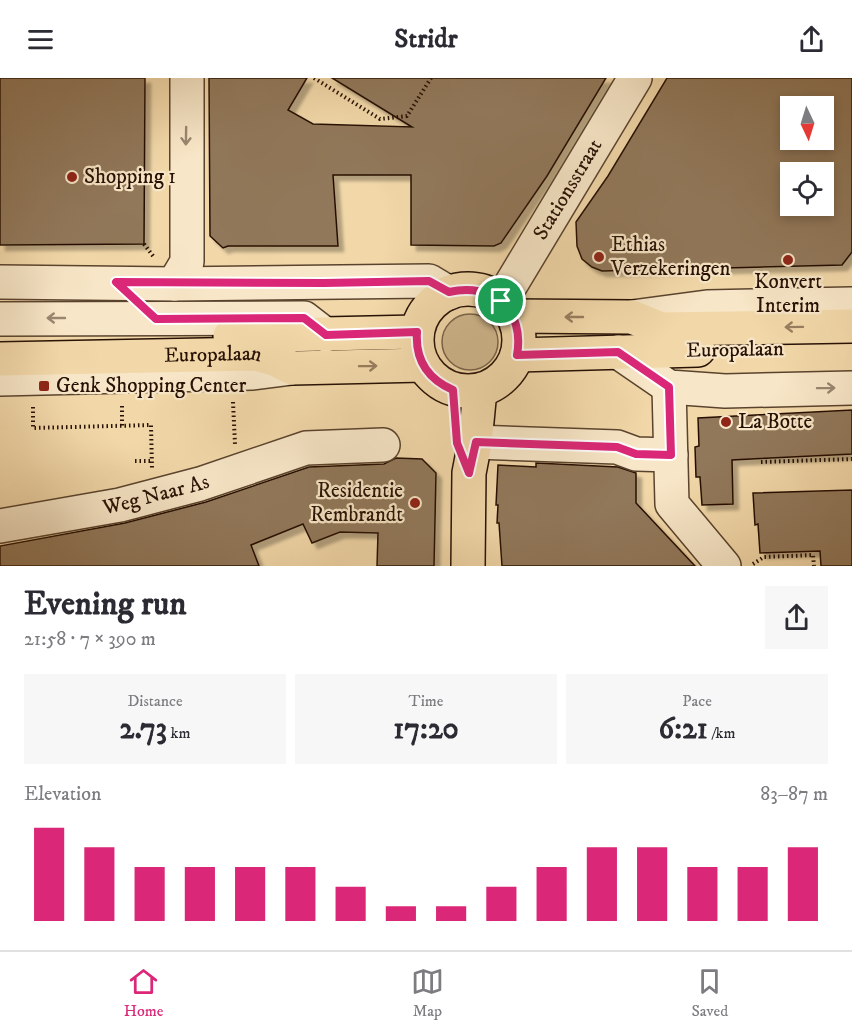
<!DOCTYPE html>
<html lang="en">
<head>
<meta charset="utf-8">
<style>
  :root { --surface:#fff; --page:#f7f7f7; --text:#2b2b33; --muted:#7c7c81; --line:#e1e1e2; --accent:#db2777 }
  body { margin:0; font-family:"IM FELL DW Pica",serif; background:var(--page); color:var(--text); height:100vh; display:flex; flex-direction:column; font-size:22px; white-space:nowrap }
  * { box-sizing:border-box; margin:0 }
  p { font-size:20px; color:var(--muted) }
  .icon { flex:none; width:33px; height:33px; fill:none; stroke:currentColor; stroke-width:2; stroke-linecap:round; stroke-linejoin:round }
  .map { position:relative; height:488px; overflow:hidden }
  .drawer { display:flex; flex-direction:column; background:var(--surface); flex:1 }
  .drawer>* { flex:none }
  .needle { width:39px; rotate:176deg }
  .tools { position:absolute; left:780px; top:18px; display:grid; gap:12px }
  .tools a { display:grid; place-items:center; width:54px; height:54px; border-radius:0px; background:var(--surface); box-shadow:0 3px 9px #0003; font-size:30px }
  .pin { position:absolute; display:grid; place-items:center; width:51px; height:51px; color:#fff; margin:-26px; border:3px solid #fff; border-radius:50%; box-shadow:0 2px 6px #0007 }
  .round { display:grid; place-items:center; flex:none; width:63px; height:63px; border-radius:0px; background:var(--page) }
  .overview { display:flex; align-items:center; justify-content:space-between; height:102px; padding:0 24px }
  h1 { font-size:33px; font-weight:700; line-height:45px }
  .metrics { display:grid; grid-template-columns:repeat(3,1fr); gap:9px; height:102px; padding:6px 24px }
  .metrics div { display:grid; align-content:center; border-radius:0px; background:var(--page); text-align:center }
  .metrics b { font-size:30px; font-weight:700 }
  .metrics small { font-size:16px; font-weight:400 }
  .metrics p { font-size:16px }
  .chart { height:168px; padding:12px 24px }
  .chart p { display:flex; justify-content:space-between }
  .chart svg { width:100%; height:108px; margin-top:6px; stroke:var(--accent); stroke-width:6 }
  header { display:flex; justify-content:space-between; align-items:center; height:78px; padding:0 24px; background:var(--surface); font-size:27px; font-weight:700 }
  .dock { display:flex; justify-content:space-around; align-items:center; height:84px; border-top:2px solid var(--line); background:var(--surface); font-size:16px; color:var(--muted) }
  .dock a { display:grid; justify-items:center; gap:3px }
  .dock .current { color:var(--accent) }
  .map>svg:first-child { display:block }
  .green { fill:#cfb68d; stroke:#7b6449; stroke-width:1.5 }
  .building { fill:#91785a; stroke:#271105; stroke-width:1.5; fill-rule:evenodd; filter:url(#shadow) }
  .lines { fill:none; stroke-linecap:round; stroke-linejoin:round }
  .minor-casing { stroke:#5a432e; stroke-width:36 }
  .major-casing { stroke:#271105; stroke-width:36 }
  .path { stroke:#271105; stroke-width:4; stroke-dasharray:1.5 3; stroke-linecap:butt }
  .minor { stroke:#f7e6c7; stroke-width:33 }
  .major { stroke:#f2d8a9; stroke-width:33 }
  .oneway { stroke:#998670 }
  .oneway2 { stroke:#977e5f }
  .route-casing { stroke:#fff; stroke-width:12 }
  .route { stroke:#db2777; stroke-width:8 }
  .poi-dot { fill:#8f2418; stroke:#f7e6c7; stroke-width:2 }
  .labels { text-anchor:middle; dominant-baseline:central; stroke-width:4.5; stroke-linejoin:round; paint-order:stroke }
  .poi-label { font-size:21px; fill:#271105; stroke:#f7e6c7; text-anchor:start }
  .street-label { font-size:21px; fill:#271105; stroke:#f7e6c7 }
</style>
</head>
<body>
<header><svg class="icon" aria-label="menu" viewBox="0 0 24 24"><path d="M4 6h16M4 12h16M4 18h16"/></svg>Stridr<svg class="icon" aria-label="share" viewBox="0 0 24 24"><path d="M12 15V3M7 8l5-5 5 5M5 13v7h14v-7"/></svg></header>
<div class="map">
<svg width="852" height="488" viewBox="0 0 852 488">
  <defs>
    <filter id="shadow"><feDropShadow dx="5.5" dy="5.5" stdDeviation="1.5" flood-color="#0004"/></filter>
  </defs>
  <rect width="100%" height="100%" fill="#f2d8a9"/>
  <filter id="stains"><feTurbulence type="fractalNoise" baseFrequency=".00333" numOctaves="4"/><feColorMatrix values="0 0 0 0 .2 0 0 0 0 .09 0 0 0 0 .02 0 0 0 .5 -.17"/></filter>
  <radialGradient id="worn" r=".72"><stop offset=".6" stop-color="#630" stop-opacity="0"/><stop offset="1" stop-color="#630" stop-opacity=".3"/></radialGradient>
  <!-- green -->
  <circle class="green" cx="470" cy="264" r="28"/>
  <!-- building -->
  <g class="building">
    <polygon points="0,0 145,0 144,166 0,167"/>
    <polygon points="209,0 307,0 288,32 313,46 412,49 332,0 606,0 547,98 501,165 494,168 411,167 411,97 333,97 338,168 228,168 223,170 210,158"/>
    <path d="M 667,0 L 852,0 L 852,174 L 842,187 L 602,193 L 592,189 L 582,181 L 577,168 L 576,144 L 608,98 ZM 790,28 L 824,28 L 824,62 L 790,62 ZM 790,94 L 824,94 L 824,128 L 790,128 Z"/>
    <polygon points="852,332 852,376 732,382 733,426 702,427 700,399 696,399 695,369 699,368 698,340"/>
    <polygon points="396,380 422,381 436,395 434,488 377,488 378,455 340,454 312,465 303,446 251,467 259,488 0,488 0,468 125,445 206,424 309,389 384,386"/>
    <polygon points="536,385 618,389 636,395 636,425 695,488 502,488 499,445 497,445 498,427 496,427 498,387 536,389"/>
    <polygon points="852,412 852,488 821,488 820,473 760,475 758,446 755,447 753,415"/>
  </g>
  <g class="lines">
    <defs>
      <g id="minor">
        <polyline points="0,204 174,206 429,203 449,215"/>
        <polyline points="174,206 187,184 187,0"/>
        <path id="s1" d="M 501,223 L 635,0"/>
        <polyline points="632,239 707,229 852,226"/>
        <polyline points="0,241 304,240 326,257"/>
        <polyline points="618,274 669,309 725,313 852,310"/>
        <polyline points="0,301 253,295 292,290"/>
        <polyline points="669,309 672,426 724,488"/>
        <polyline points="475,364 617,369 636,376 671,377"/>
        <path id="s2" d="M 0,448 L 120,427 L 200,406 L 306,370 L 383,367"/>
      </g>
      <g id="major">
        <circle cx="468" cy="262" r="51"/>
        <polyline points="513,238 632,239 661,251 852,248"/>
        <polyline points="230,258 417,254"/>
        <polyline points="517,277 698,272"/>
        <path id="s3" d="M 0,281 L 255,276 L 274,281 L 292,290 L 423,287"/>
        <polyline points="468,488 469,395 475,364 480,312"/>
      </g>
    </defs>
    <!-- minor casing -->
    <use href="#minor" class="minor-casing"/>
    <!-- major casing -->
    <use href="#major" class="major-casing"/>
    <!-- path -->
    <g class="path">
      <polyline points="314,0 380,41 407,38 431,0"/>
      <polyline points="144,166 153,178"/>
      <polyline points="233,324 235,366"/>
      <polyline points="122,328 122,348"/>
      <polyline points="33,329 33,350 151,347 152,391"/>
      <polyline points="135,383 152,383"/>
      <polyline points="761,384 852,381"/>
      <polyline points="753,486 764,479 813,477 814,488"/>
    </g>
    <!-- minor -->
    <use href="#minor" class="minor"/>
    <!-- major -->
    <use href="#major" class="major"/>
  </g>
  <!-- one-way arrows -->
  <defs><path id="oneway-shaft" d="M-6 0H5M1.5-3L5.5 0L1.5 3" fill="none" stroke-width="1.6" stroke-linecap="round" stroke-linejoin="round" transform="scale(1.5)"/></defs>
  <g class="oneway">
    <use href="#oneway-shaft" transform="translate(186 58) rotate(91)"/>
    <use href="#oneway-shaft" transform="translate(56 240) rotate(-180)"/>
    <use href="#oneway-shaft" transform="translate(826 310) rotate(-1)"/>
  </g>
  <g class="oneway2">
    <use href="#oneway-shaft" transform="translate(574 239) rotate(180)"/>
    <use href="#oneway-shaft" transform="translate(794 249) rotate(179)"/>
    <use href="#oneway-shaft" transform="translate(368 288) rotate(-1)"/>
  </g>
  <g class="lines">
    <defs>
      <path id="route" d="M 429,203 L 449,214 C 493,204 525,232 517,277 L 618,274 L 669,309 L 671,377 L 636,376 L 617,369 L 476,364 L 469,395 L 457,365 L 453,312 C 428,301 415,282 417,254 L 326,257 L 304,240 L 156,241 L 116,204 L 324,205 Z"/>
    </defs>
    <!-- route casing -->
    <use href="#route" class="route-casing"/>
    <!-- route -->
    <use href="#route" class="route"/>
  </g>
  <!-- markers -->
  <g class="poi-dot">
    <circle cx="72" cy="99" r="6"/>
    <circle cx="599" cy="179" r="6"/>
    <circle cx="788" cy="182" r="6"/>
    <rect x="38" y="302" width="12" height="12" rx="3"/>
    <circle cx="726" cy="344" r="6"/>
    <circle cx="415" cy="425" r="6"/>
  </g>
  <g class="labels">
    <!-- poi labels -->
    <g class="poi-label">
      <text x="84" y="99">Shopping 1</text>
      <text x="611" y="167">Ethias<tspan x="611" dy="24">Verzekeringen</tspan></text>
      <text x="788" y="204" text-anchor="middle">Konvert<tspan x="788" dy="24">Interim</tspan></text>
      <text x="56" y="308">Genk Shopping Center</text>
      <text x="738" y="344">La Botte</text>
      <text x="403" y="413" text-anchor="end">Residentie<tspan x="403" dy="24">Rembrandt</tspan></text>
    </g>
    <!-- street labels -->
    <g class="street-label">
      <text stroke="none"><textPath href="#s1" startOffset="130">Stationsstraat</textPath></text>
      <text transform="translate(735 272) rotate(-1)">Europalaan</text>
      <text stroke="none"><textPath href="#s3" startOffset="213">Europalaan</textPath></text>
      <text stroke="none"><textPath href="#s2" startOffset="159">Weg Naar As</textPath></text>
    </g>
  </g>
  <rect width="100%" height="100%" filter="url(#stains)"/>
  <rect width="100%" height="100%" fill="url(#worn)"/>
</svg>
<div class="tools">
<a><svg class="needle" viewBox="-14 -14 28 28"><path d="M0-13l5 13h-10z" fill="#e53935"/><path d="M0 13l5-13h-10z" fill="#7c7c81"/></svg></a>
<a><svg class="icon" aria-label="locate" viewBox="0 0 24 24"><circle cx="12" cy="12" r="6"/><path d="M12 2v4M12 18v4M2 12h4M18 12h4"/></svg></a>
</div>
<div class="pin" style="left:501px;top:223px;background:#1e9e55"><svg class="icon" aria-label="arrive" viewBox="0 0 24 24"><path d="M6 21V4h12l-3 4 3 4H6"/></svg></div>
</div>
<section class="drawer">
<div class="overview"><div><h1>Evening run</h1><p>21:58 · 7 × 390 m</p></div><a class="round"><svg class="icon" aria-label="share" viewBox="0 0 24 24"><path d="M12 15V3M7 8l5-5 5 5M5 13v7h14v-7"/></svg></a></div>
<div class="metrics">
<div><p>Distance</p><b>2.73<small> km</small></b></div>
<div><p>Time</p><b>17:20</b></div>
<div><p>Pace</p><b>6:21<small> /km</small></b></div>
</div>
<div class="chart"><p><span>Elevation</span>83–87 m</p>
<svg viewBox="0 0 160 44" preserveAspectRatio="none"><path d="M5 44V6M15 44V14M25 44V22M35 44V22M45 44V22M55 44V22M65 44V30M75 44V38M85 44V38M95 44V30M105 44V22M115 44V14M125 44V14M135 44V22M145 44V22M155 44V14"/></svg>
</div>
</section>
<nav class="dock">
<a class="current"><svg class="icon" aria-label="home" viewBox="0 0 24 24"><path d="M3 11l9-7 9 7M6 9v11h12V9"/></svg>Home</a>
<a><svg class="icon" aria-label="map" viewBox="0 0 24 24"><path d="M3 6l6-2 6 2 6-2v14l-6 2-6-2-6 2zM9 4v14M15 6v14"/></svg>Map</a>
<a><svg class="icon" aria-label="saved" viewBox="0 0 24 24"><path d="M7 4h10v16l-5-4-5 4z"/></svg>Saved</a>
</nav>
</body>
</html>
